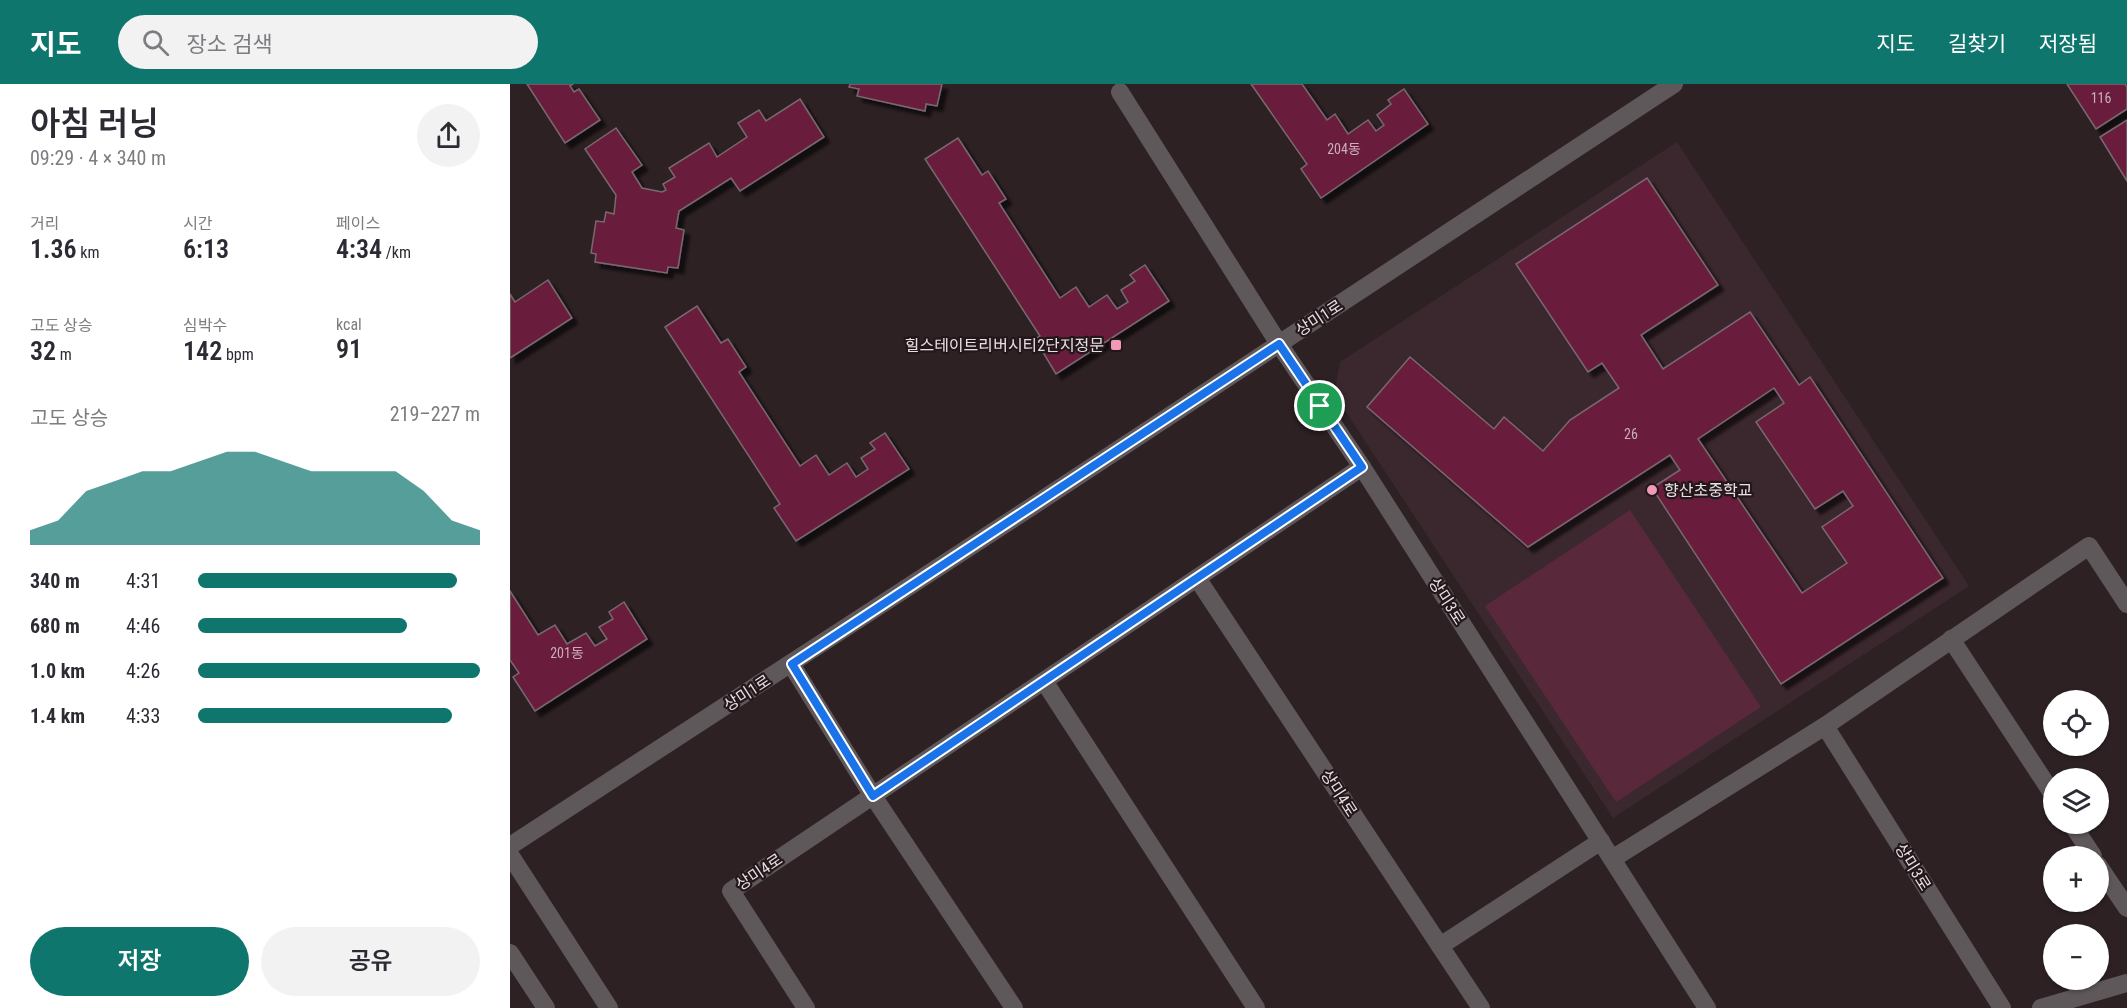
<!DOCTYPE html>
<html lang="ko">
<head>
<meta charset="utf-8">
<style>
  :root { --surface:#fff; --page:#f2f2f3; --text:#2b2b33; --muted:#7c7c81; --accent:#0f766e }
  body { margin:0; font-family:"Roboto Condensed","Noto Sans KR",sans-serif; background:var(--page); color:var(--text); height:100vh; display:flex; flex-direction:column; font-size:22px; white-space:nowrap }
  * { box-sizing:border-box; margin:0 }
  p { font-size:20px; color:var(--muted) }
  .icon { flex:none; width:33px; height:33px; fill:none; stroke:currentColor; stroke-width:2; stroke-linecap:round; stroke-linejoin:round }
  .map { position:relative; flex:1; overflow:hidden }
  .panel { display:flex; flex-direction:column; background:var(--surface); width:510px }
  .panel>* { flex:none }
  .buttons { position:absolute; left:1533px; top:606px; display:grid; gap:12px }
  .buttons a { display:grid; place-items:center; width:66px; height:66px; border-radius:50%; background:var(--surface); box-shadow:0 2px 4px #0004; font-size:30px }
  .pin { position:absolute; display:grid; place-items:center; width:51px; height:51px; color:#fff; margin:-26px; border:3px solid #fff; border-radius:50%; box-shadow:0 2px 6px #0007 }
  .round { display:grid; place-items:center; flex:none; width:63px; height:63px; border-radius:32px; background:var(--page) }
  .head { display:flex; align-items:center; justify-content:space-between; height:102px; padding:0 30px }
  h1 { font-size:33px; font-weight:600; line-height:45px }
  .figures { display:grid; grid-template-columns:repeat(3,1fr); gap:9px; height:102px; padding:6px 30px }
  .figures div { display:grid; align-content:center }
  .figures b { font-size:26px; font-weight:600 }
  .figures small { font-size:16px; font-weight:400 }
  .figures p { font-size:16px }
  .chart { height:168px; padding:12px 30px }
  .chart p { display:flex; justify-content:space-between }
  .chart svg { width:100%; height:108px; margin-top:6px; fill:var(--accent); opacity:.7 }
  .primary-button { display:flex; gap:12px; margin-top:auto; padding:12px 30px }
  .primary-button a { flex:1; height:69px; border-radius:36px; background:var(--accent); color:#fff; font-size:24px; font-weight:600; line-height:69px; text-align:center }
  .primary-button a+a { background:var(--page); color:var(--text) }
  ul { padding:0 30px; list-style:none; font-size:20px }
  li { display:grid; grid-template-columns:96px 72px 1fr; align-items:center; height:45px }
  li i { height:15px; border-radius:8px; background:var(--accent) }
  header { display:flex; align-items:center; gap:36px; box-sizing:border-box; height:84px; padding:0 30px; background:var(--accent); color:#fff }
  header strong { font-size:28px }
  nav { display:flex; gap:33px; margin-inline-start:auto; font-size:21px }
  .search { width:420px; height:54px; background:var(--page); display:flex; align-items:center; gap:15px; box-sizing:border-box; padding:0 21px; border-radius:33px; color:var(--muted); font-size:22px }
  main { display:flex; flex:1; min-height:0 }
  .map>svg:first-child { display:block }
  .built { fill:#3b282e }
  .green { fill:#5a283b }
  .building { fill:#6a1c3e; stroke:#77696d; stroke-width:1.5; fill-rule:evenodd; filter:url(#shadow) }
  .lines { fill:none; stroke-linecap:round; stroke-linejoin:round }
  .minor { stroke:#5e585a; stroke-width:18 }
  .route-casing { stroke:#fff; stroke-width:12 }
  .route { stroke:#1a73e8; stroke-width:8 }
  .poi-dot { fill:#f09ab7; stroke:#23171b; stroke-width:2 }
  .labels { text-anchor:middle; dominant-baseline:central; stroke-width:4.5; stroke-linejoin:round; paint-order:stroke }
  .number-label { font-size:14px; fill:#c8aeb8 }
  .street-label { font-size:16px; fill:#e8dfe1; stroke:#23171b }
  .poi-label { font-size:16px; fill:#e8dfe1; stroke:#23171b; text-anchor:end }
</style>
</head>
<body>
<header>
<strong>지도</strong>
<div class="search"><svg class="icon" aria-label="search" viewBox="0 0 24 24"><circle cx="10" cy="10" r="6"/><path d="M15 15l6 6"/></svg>장소 검색</div>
<nav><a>지도</a><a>길찾기</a><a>저장됨</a></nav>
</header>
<main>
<section class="panel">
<div class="head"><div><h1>아침 러닝</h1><p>09:29 · 4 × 340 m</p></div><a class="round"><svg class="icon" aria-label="share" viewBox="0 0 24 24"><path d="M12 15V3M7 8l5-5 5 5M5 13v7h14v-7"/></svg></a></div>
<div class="figures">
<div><p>거리</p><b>1.36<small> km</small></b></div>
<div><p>시간</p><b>6:13</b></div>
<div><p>페이스</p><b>4:34<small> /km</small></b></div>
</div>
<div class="figures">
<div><p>고도 상승</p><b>32<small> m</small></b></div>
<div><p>심박수</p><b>142<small> bpm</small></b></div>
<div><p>kcal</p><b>91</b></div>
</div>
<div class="chart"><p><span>고도 상승</span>219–227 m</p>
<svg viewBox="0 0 160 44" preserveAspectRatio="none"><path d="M0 44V38L10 34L20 22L30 18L40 14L50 14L60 10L70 6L80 6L90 10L100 14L110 14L120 14L130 14L140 22L150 34L160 38V44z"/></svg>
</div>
<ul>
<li><b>340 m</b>4:31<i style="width:92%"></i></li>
<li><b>680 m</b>4:46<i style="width:74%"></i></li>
<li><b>1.0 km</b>4:26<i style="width:100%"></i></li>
<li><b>1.4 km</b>4:33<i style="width:90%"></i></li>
</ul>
<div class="primary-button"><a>저장</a><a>공유</a></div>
</section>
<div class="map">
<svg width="1617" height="924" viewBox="0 0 1617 924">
  <defs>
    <filter id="shadow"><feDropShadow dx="5.5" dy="5.5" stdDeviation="1.5" flood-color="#0009"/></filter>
  </defs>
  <rect width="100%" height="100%" fill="#2d2124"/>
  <!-- built -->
  <polygon class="built" points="1167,58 1459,502 1103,734 824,310 830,278"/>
  <!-- green -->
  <polygon class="green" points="1120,426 1251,623 1106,718 975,522"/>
  <!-- building -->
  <g class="building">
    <polygon points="17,0 63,0 60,2 64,8 69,5 90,36 55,59"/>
    <polygon points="340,0 432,0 427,22 416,20 415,27 347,12 349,5 339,3"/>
    <polygon points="741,0 792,0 817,36 825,30 838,50 858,36 866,47 874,41 867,31 881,20 878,16 894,5 918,40 811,114 791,85 797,80"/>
    <polygon points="1557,0 1615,0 1617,3 1617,25 1586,45"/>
    <polygon points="290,15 314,53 230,107 221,94 169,127 166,144 174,146 168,184 158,183 157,189 85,178 86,170 81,169 86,137 94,138 96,128 104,130 106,111 75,65 106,44 132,81 122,88 132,104 152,108 156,106 153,100 165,93 159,84 199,59 207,73 237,53 228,39 249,26 256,37"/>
    <polygon points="1617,36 1617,97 1590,53"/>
    <polygon points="448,54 472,91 478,87 496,115 489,119 550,214 566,203 579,223 597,211 607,225 618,218 611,206 625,197 620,191 635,181 659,217 546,290 525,255 530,252 415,75"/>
    <path d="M 1137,94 L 1208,201 L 1131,251 L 1153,285 L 1240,228 L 1289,301 L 1300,293 L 1433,494 L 1271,600 L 1142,404 L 1170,386 L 1160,371 L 1018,463 L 857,323 L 900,273 L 984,345 L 994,333 L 1033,367 L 1060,336 L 1109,304 L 1092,279 L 1078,288 L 1006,180 ZM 1264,304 L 1274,319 L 1246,338 L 1305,425 L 1333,407 L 1343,422 L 1312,443 L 1337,479 L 1292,509 L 1188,355 Z"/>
    <polygon points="38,196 62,234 0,274 0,210 5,218"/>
    <polygon points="187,222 211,259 218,255 236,283 229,288 290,382 306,371 319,391 337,379 346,393 358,385 351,374 365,365 360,359 375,349 399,385 286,457 264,424 270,420 155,243"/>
    <polygon points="0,507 28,551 45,541 57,560 76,549 85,562 97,555 89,543 103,535 99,528 114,518 137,555 25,627 3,593 9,589 0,576"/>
  </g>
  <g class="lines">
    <!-- minor -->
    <g class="minor">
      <polyline points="610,8 769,260 852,383 1197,924"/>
      <polyline points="687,494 971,924"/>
      <polyline points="1441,555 1544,712"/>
      <polyline points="281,580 363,712 504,924"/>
      <polyline points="534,597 746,924"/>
      <polyline points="1315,642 1492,924"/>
      <polyline points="1562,740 1583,772"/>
      <polyline points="0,762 515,427 1164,0"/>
      <polyline points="0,771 99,924"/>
      <polyline points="1102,775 1315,642 1579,462 1617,520"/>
      <polyline points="1588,781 1617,824"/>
      <polyline points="930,862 1091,757"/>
      <polyline points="0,869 36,924"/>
      <polyline points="296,924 221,807 852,383"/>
      <polyline points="1531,924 1617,899"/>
    </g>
  </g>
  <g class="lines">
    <defs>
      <polygon id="route" points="769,260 852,383 363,712 282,580"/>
    </defs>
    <!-- route casing -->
    <use href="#route" class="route-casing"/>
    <!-- route -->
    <use href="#route" class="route"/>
  </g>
  <!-- markers -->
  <g class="poi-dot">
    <rect x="600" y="255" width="12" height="12" rx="3"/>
    <circle cx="1142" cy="406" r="6"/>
  </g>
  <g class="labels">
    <!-- number labels -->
    <g class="number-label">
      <text x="1591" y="14">116</text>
      <text x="834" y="65">204동</text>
      <text x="1121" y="350">26</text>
      <text x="57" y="569">201동</text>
    </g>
    <!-- street labels -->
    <g class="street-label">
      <text transform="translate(809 234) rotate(-33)">상미1로</text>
      <text transform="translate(937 517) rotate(57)">상미3로</text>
      <text transform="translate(237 609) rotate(-33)">상미1로</text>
      <text transform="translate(829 709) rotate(57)">상미4로</text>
      <text transform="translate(1403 783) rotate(58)">상미3로</text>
      <text transform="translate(249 788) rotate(-34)">상미4로</text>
    </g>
    <!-- poi labels -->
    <g class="poi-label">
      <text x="594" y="261">힐스테이트리버시티2단지정문</text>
      <text x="1154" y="406" text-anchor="start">향산초중학교</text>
    </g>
  </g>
</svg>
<div class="buttons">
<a><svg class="icon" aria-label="locate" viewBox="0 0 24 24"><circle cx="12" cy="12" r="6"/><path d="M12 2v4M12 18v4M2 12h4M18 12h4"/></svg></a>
<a><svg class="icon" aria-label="layers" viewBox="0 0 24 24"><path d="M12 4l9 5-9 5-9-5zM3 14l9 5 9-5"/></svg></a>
<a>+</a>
<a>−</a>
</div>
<div class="pin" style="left:810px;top:322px;background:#1e9e55"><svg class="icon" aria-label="arrive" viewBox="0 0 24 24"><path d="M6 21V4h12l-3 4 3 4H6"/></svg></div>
</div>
</main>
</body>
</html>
